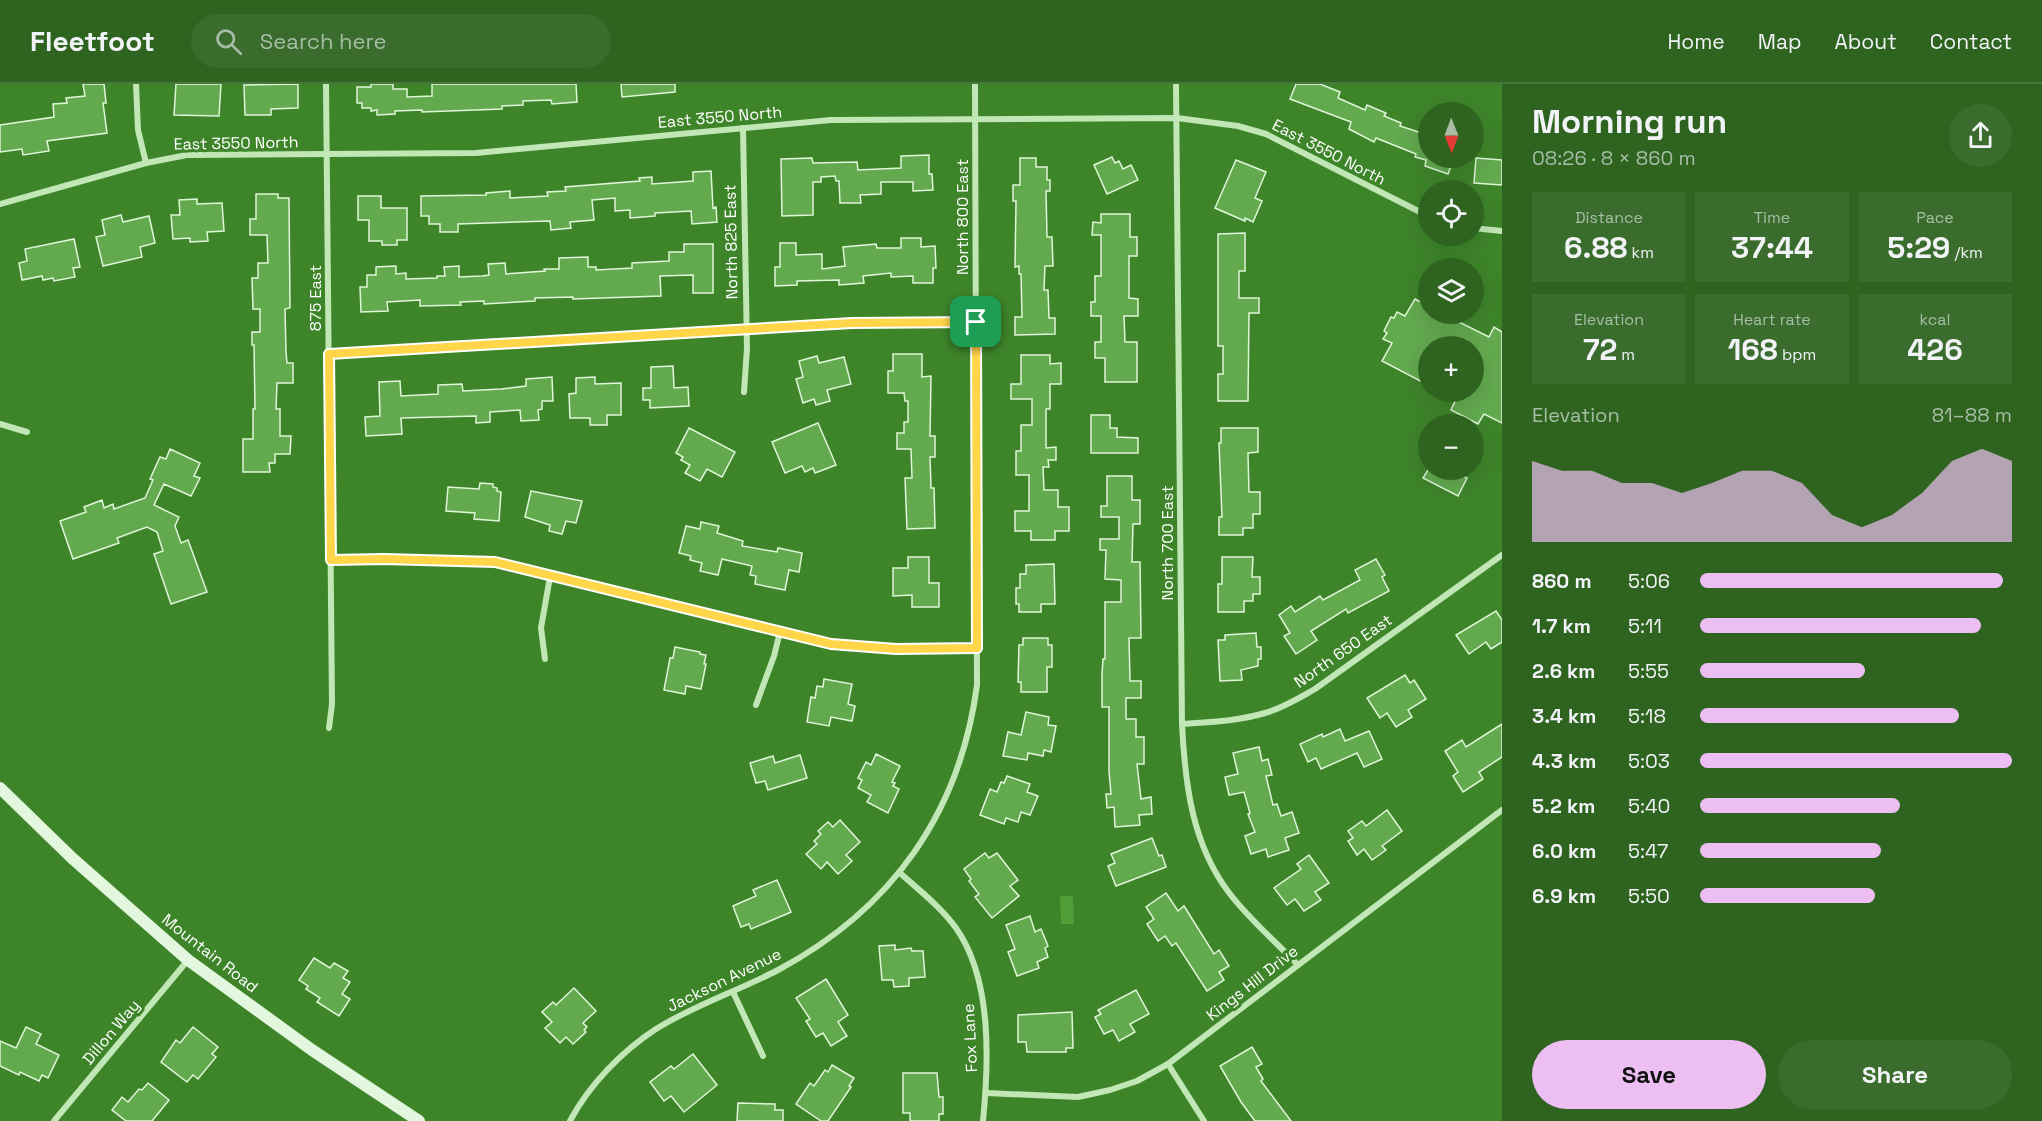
<!DOCTYPE html>
<html lang="en">
<head>
<meta charset="utf-8">
<style>
  :root { --surface:#2e6420; --page:#3a6d2d; --text:#f1f3f6; --muted:#a7bda5; --line:#49783e; --accent:#ecbef2 }
  body { margin:0; font-family:"Space Grotesk",sans-serif; background:var(--page); color:var(--text); height:100vh; display:flex; flex-direction:column; font-size:22px; white-space:nowrap }
  * { box-sizing:border-box; margin:0 }
  p { font-size:20px; color:var(--muted) }
  .icon { flex:none; width:33px; height:33px; fill:none; stroke:currentColor; stroke-width:2; stroke-linecap:round; stroke-linejoin:round }
  .map { position:relative; flex:1; overflow:hidden }
  .drawer { display:flex; flex-direction:column; background:var(--surface); width:540px }
  .drawer>* { flex:none }
  .needle { width:39px; rotate:179deg }
  .buttons { position:absolute; left:1418px; top:18px; display:grid; gap:12px }
  .buttons a { display:grid; place-items:center; width:66px; height:66px; border-radius:50%; background:var(--surface); box-shadow:0 6px 24px #0002; font-size:30px }
  .pin { position:absolute; display:grid; place-items:center; width:51px; height:51px; color:#fff; margin:-26px; border-radius:12px; box-shadow:0 3px 9px #0006 }
  .round { display:grid; place-items:center; flex:none; width:63px; height:63px; border-radius:32px; background:var(--page) }
  .head { display:flex; align-items:center; justify-content:space-between; height:102px; padding:0 30px }
  h1 { font-size:33px; font-weight:700; line-height:45px }
  .figures { display:grid; grid-template-columns:repeat(3,1fr); gap:9px; height:102px; padding:6px 30px }
  .figures div { display:grid; align-content:center; border-radius:0px; background:var(--page); text-align:center }
  .figures b { font-size:30px; font-weight:700 }
  .figures small { font-size:16px; font-weight:400 }
  .figures p { font-size:16px }
  .chart { height:168px; padding:12px 30px }
  .chart p { display:flex; justify-content:space-between }
  .chart svg { width:100%; height:108px; margin-top:6px; fill:var(--accent); opacity:.7 }
  .cta { display:flex; gap:12px; margin-top:auto; padding:12px 30px }
  .cta a { flex:1; height:69px; border-radius:36px; background:var(--accent); color:#111; font-size:24px; font-weight:700; line-height:69px; text-align:center }
  .cta a+a { background:var(--page); color:var(--text) }
  ul { padding:0 30px; list-style:none; font-size:20px }
  li { display:grid; grid-template-columns:96px 72px 1fr; align-items:center; height:45px }
  li i { height:15px; border-radius:8px; background:var(--accent) }
  header { display:flex; align-items:center; gap:36px; box-sizing:border-box; height:84px; padding:0 30px; background:var(--surface); border-bottom:2px solid var(--line) }
  header strong { font-size:28px }
  nav { display:flex; gap:33px; margin-inline-start:auto; font-size:21px }
  .search { width:420px; height:54px; background:var(--page); display:flex; align-items:center; gap:15px; box-sizing:border-box; padding:0 21px; border-radius:33px; color:var(--muted); font-size:22px }
  main { display:flex; flex:1; min-height:0 }
  .map>svg:first-child { display:block }
  .green { fill:#509e38 }
  .building { fill:#63aa4f; stroke:#dff6d8; stroke-width:1.5 }
  .lines { fill:none; stroke-linecap:round; stroke-linejoin:round }
  .street { stroke:#c0e7b5; stroke-width:6 }
  .secondary { stroke:#e3f7de; stroke-width:12 }
  .route-casing { stroke:#fff; stroke-width:12 }
  .route { stroke:#ffd54a; stroke-width:8 }
  .labels { text-anchor:middle; dominant-baseline:central; stroke-width:6; stroke-linejoin:round; paint-order:stroke }
  .street-label { font-size:16px; fill:#fff; stroke:#3e852a }
</style>
</head>
<body>
<header>
<strong>Fleetfoot</strong>
<div class="search"><svg class="icon" aria-label="search" viewBox="0 0 24 24"><circle cx="10" cy="10" r="6"/><path d="M15 15l6 6"/></svg>Search here</div>
<nav><a>Home</a><a>Map</a><a>About</a><a>Contact</a></nav>
</header>
<main>
<div class="map">
<svg width="1502" height="1037" viewBox="0 0 1502 1037">
  <rect width="100%" height="100%" fill="#3e852a"/>
  <!-- green -->
  <polygon class="green" points="1060,812 1073,812 1074,840 1061,840"/>
  <!-- building -->
  <g class="building">
    <polygon points="83,0 104,0 106,19 103,19 107,49 47,57 49,67 23,71 22,65 0,68 0,41 54,33 53,20 67,19 66,14 85,12"/>
    <polygon points="176,0 221,0 219,32 174,31"/>
    <polygon points="298,0 298,24 271,25 271,31 245,31 244,1"/>
    <polygon points="371,0 393,0 393,5 407,5 407,13 432,12 432,0 576,0 577,18 552,20 551,16 523,17 523,21 502,22 502,25 422,28 422,26 395,27 395,30 377,31 377,26 371,27 371,24 362,24 362,19 357,19 357,3 371,3"/>
    <polygon points="621,0 675,0 675,8 622,13"/>
    <polygon points="1296,0 1320,0 1340,8 1338,14 1365,26 1367,21 1386,29 1384,32 1401,39 1400,42 1428,51 1428,74 1454,74 1448,90 1425,82 1426,76 1415,73 1416,70 1376,54 1374,58 1349,45 1351,38 1290,15"/>
    <polygon points="929,71 929,90 932,90 933,106 913,107 913,98 881,98 881,110 860,111 861,119 840,119 839,97 836,97 835,92 821,93 821,98 813,98 813,131 782,132 781,75 812,74 813,79 857,78 858,86 901,84 901,72"/>
    <polygon points="1112,73 1115,79 1119,77 1123,85 1131,81 1138,96 1107,110 1094,81"/>
    <polygon points="1020,74 1036,74 1036,83 1047,83 1047,96 1050,96 1050,107 1046,107 1047,153 1052,153 1053,182 1045,182 1044,206 1048,206 1049,234 1055,234 1055,250 1015,251 1015,233 1022,233 1021,190 1019,190 1019,182 1015,183 1016,117 1013,117 1013,101 1020,101"/>
    <polygon points="1476,74 1502,76 1502,101 1474,99"/>
    <polygon points="1236,76 1266,88 1255,114 1262,117 1253,138 1245,134 1245,137 1215,124"/>
    <polygon points="711,87 713,124 716,123 717,138 692,140 691,127 655,129 655,132 630,134 630,126 615,127 615,114 592,116 594,136 570,138 571,144 551,146 550,137 488,139 458,140 458,148 440,148 440,140 429,140 429,132 421,132 421,112 486,111 486,109 510,107 510,114 548,112 547,108 566,107 565,103 640,97 639,94 652,93 652,100 693,97 693,88"/>
    <polygon points="256,110 278,110 278,114 289,114 290,224 285,225 286,268 287,279 293,279 293,299 277,299 276,325 280,325 280,352 291,352 290,370 275,370 275,379 269,379 270,388 243,388 243,355 253,355 253,325 255,325 254,261 252,261 252,248 260,248 260,225 253,225 252,194 258,194 258,179 268,179 267,151 250,151 250,135 256,135"/>
    <polygon points="358,112 381,112 381,124 407,124 407,156 397,156 397,161 382,161 382,157 369,157 369,136 358,136"/>
    <polygon points="197,115 197,120 222,119 224,147 207,148 208,157 190,158 190,154 173,155 171,131 180,131 179,116"/>
    <polygon points="1101,130 1130,130 1130,153 1137,153 1137,172 1129,172 1129,214 1138,215 1138,232 1124,232 1125,258 1137,258 1137,298 1105,298 1105,274 1095,274 1095,258 1101,258 1101,232 1091,232 1091,218 1095,218 1095,192 1101,192 1101,151 1092,151 1093,138 1101,139"/>
    <polygon points="121,131 123,138 149,132 155,159 140,163 142,173 103,182 96,153 105,151 102,136"/>
    <polygon points="1245,149 1245,187 1239,187 1239,214 1259,214 1259,229 1249,229 1248,317 1218,317 1218,290 1223,290 1223,262 1218,262 1218,150"/>
    <polygon points="901,154 921,154 921,163 935,162 936,184 933,184 933,199 913,199 913,192 891,193 891,189 863,192 864,199 839,201 839,196 797,197 797,201 775,202 775,183 780,183 780,159 796,159 796,171 822,170 822,185 845,182 843,163 876,160 877,164 901,164"/>
    <polygon points="74,155 80,183 73,184 75,193 54,197 53,194 43,196 42,192 22,196 19,179 27,177 25,165"/>
    <polygon points="684,160 713,160 713,209 693,209 693,191 660,192 661,212 573,215 573,213 535,214 535,217 484,220 484,217 460,218 461,221 420,222 420,216 387,218 388,227 361,228 360,203 367,203 367,191 376,191 376,183 396,182 396,190 406,189 406,195 437,194 437,192 445,192 444,183 459,182 459,193 482,192 489,191 488,180 505,179 506,190 545,187 544,185 559,185 559,174 588,173 588,183 596,183 596,186 632,184 632,179 669,177 669,168 684,168"/>
    <polygon points="1415,215 1428,222 1428,230 1443,230 1489,253 1494,243 1502,248 1502,339 1484,330 1478,340 1451,326 1456,315 1441,308 1473,308 1473,262 1428,262 1428,301 1382,277 1392,259 1383,255 1387,249 1384,247 1391,233 1394,234 1397,228 1405,232"/>
    <polygon points="893,270 922,270 922,293 931,292 930,352 935,352 935,373 930,373 931,404 934,404 935,444 907,445 905,394 912,394 911,365 897,365 897,349 904,349 904,338 908,338 908,317 905,317 904,309 888,309 888,287 893,287"/>
    <polygon points="1021,271 1050,271 1050,280 1061,279 1061,300 1050,300 1050,325 1046,325 1046,364 1056,363 1056,376 1048,376 1049,383 1043,383 1044,406 1058,406 1058,423 1069,423 1069,447 1055,447 1055,456 1031,456 1031,447 1015,447 1015,427 1029,427 1029,391 1016,391 1016,367 1021,367 1021,341 1032,341 1032,315 1011,315 1011,300 1021,300"/>
    <polygon points="817,272 819,279 844,273 851,300 827,306 830,317 816,321 814,315 803,319 796,295 803,293 799,277"/>
    <polygon points="673,282 674,304 688,303 689,322 650,324 650,316 643,316 643,304 651,304 651,283"/>
    <polygon points="552,293 553,317 542,317 542,325 538,326 539,336 521,337 520,326 490,328 490,338 476,339 476,332 401,334 402,350 366,352 365,333 380,332 379,298 400,297 401,312 438,310 438,301 462,300 463,307 501,305 526,302 526,295"/>
    <polygon points="595,293 595,300 621,299 621,331 607,331 607,341 590,341 590,334 570,334 569,310 576,309 576,294"/>
    <polygon points="1091,331 1110,331 1110,344 1117,344 1117,353 1138,354 1138,369 1091,369"/>
    <polygon points="818,339 836,381 815,389 813,384 805,388 802,382 785,389 772,358"/>
    <polygon points="689,344 735,368 722,393 707,385 700,397 685,389 690,381 681,376 683,373 676,369"/>
    <polygon points="1221,344 1258,344 1258,368 1248,369 1249,408 1260,408 1260,430 1253,430 1253,444 1243,444 1243,451 1219,451 1219,433 1222,433 1219,359 1221,359"/>
    <polygon points="170,365 200,379 194,392 200,394 191,412 164,400 154,421 179,433 175,442 181,459 188,456 207,508 171,520 154,470 163,467 157,448 147,443 117,454 119,459 73,475 60,437 86,428 84,423 102,416 104,424 113,420 114,425 145,414 153,396 150,395 160,373 166,375"/>
    <polygon points="1428,386 1450,386 1467,394 1458,412 1423,394"/>
    <polygon points="1107,392 1132,392 1132,416 1140,416 1140,440 1133,440 1132,478 1140,478 1141,554 1129,554 1130,597 1141,597 1141,614 1126,614 1126,635 1136,635 1136,653 1144,653 1144,680 1137,680 1141,715 1151,713 1152,730 1139,731 1140,741 1115,743 1114,723 1107,724 1106,710 1111,710 1109,687 1109,623 1102,623 1102,590 1103,575 1105,575 1105,518 1121,518 1121,496 1105,495 1106,466 1100,466 1100,455 1119,455 1119,433 1101,433 1101,422 1107,422"/>
    <polygon points="480,399 493,400 493,403 497,404 497,407 501,408 499,437 474,435 475,429 446,427 448,403 479,405"/>
    <polygon points="531,407 582,417 576,439 566,437 562,450 549,447 550,441 525,433"/>
    <polygon points="701,438 719,442 717,449 743,457 742,462 777,468 778,464 802,469 799,488 789,486 785,506 755,500 756,492 750,491 752,482 722,475 718,491 700,487 702,479 690,476 691,472 679,469 686,442 700,445"/>
    <polygon points="908,473 929,473 929,499 939,499 939,523 912,523 912,511 893,512 893,484 908,484"/>
    <polygon points="1222,473 1253,473 1252,493 1260,493 1260,510 1253,510 1253,517 1244,517 1244,528 1218,528 1218,500 1222,500"/>
    <polygon points="1376,475 1385,491 1382,493 1389,507 1348,529 1346,525 1311,547 1317,556 1296,570 1284,552 1290,549 1279,531 1291,522 1295,528 1320,512 1323,516 1360,496 1355,486"/>
    <polygon points="1054,480 1055,520 1041,520 1041,528 1019,528 1019,520 1016,520 1016,504 1020,504 1020,490 1026,490 1026,481"/>
    <polygon points="1496,527 1502,536 1502,558 1491,565 1486,558 1469,570 1456,551"/>
    <polygon points="1256,549 1257,563 1261,563 1261,575 1258,575 1258,582 1241,586 1242,596 1220,597 1218,556 1225,556 1225,551"/>
    <polygon points="1023,554 1048,554 1048,561 1052,561 1052,583 1047,583 1047,608 1021,608 1021,598 1018,598 1019,561 1023,561"/>
    <polygon points="675,563 700,568 700,570 706,571 704,580 706,580 701,605 686,602 685,610 664,606 670,574 673,574"/>
    <polygon points="1405,591 1410,599 1414,596 1426,615 1408,626 1412,633 1396,643 1387,629 1380,634 1367,614"/>
    <polygon points="824,595 852,600 848,620 855,622 852,637 831,633 829,642 807,638 811,613 815,614 817,602 823,603"/>
    <polygon points="1026,628 1049,633 1048,641 1056,642 1051,668 1044,666 1043,672 1028,669 1027,676 1003,672 1008,648 1021,651"/>
    <polygon points="1502,640 1502,673 1479,688 1483,695 1463,708 1453,692 1458,688 1445,667 1462,656 1466,663"/>
    <polygon points="1340,645 1345,657 1369,647 1382,675 1364,683 1357,669 1321,685 1316,674 1308,678 1300,660 1322,650 1323,653"/>
    <polygon points="1259,663 1262,677 1268,675 1272,691 1266,692 1273,721 1277,720 1281,732 1292,728 1299,749 1285,754 1289,766 1268,773 1266,765 1251,770 1245,752 1255,748 1248,730 1250,729 1244,708 1229,711 1225,693 1238,690 1233,669"/>
    <polygon points="876,670 900,682 892,698 895,699 893,702 899,705 888,729 867,718 871,711 858,704 862,696 858,694 866,678 871,681"/>
    <polygon points="800,671 807,694 768,706 765,697 756,699 750,679 773,672 775,679"/>
    <polygon points="1007,692 1030,700 1027,708 1038,712 1030,731 1021,728 1018,738 1006,734 1004,740 980,731 990,705 997,708 1001,698 1004,699"/>
    <polygon points="1387,726 1402,747 1382,762 1386,766 1372,776 1364,765 1357,771 1348,757 1353,754 1348,747 1362,737 1366,742"/>
    <polygon points="840,736 860,758 846,771 852,777 838,790 827,778 821,785 806,770 817,760 814,757 821,750 818,747 828,738 833,743"/>
    <polygon points="1152,754 1159,772 1162,771 1166,783 1116,802 1108,782 1115,779 1111,770"/>
    <polygon points="985,769 989,774 997,769 1018,796 1010,802 1019,812 992,834 975,813 979,810 969,797 971,795 964,785"/>
    <polygon points="1309,771 1329,799 1315,808 1321,816 1304,827 1295,815 1287,821 1274,804 1301,785 1297,780"/>
    <polygon points="777,796 791,828 751,845 749,840 741,843 733,822 756,812 753,806"/>
    <polygon points="1166,809 1178,827 1184,822 1214,870 1219,866 1229,882 1219,888 1224,896 1207,907 1176,859 1172,862 1165,852 1158,857 1147,840 1154,835 1146,823"/>
    <polygon points="1030,832 1035,848 1041,845 1048,862 1045,864 1048,873 1037,878 1039,884 1017,892 1008,868 1015,865 1006,841"/>
    <polygon points="895,861 895,866 911,864 912,867 923,867 925,893 909,894 909,902 894,903 893,896 882,896 879,862"/>
    <polygon points="314,874 330,884 334,879 348,887 343,894 350,898 342,910 350,915 339,932 317,918 320,914 306,905 308,902 299,896"/>
    <polygon points="826,895 848,931 838,938 847,952 831,962 823,949 816,953 806,937 810,935 796,914"/>
    <polygon points="574,904 596,927 583,939 587,943 584,946 586,948 573,960 566,953 560,959 545,944 552,938 542,928 553,918 556,921"/>
    <polygon points="1136,906 1149,930 1130,940 1135,948 1119,957 1113,946 1104,950 1095,933 1101,930 1098,926"/>
    <polygon points="1072,928 1073,964 1066,964 1066,968 1027,968 1026,958 1018,958 1018,931"/>
    <polygon points="26,943 41,950 36,960 59,971 48,994 42,991 39,997 20,988 19,991 0,982 0,957 16,964"/>
    <polygon points="193,943 218,963 212,970 216,973 198,995 193,991 187,998 161,978 176,956 180,959"/>
    <polygon points="1252,963 1262,980 1256,983 1263,995 1261,997 1291,1037 1255,1037 1241,1018 1220,982"/>
    <polygon points="693,970 717,1001 684,1028 671,1012 664,1017 650,998 671,982 674,985"/>
    <polygon points="832,981 854,994 849,1002 851,1003 828,1037 821,1037 796,1020 810,999 814,1002 825,986 828,988"/>
    <polygon points="903,989 937,989 939,1013 943,1013 943,1030 939,1030 939,1037 910,1037 910,1029 903,1029"/>
    <polygon points="148,999 169,1016 152,1037 126,1037 112,1026 122,1013 128,1018 139,1005 142,1006"/>
    <polygon points="738,1019 775,1020 775,1026 783,1026 783,1037 737,1037"/>
  </g>
  <g class="lines">
    <!-- street -->
    <g class="street">
      <polyline points="136,0 138,46 146,79"/>
      <polyline points="326,0 332,620 329,644"/>
      <path d="M 1176,0 L 1182,640 C 1185,700 1192,761 1230,810 C 1250,836 1276,858 1298,881"/>
      <polyline points="743,44 747,264 744,308"/>
      <polyline points="0,120 146,79 187,71 476,69 831,36 1177,34 1238,42 1266,50 1428,132"/>
      <polyline points="1473,144 1502,147"/>
      <polyline points="329,270 852,239 976,238"/>
      <polyline points="0,340 27,348"/>
      <polyline points="331,476 384,475 495,479 831,560 896,565 977,564"/>
      <polyline points="545,575 541,544 550,493"/>
      <polyline points="756,621 774,572 780,548"/>
      <path d="M 1182,640 C 1210,638 1238,637 1265,629 C 1283,624 1299,614 1315,605 L 1502,471"/>
      <path d="M 900,789 C 920,807 941,823 956,844 C 992,895 989,977 983,1037"/>
      <polyline points="733,908 763,972"/>
      <polyline points="1168,980 1204,1037"/>
      <polyline points="986,1009 1078,1013 1110,1006 1137,997 1168,980 1502,726"/>
      <polyline points="54,1037 188,876"/>
      <path d="M 570,1037 C 589,1001 622,967 656,945 C 694,921 738,907 778,886 C 892,825 960,729 977,601 L 975,0"/>
    </g>
    <!-- secondary -->
    <polyline class="secondary" points="0,704 72,774 188,876 312,966 419,1037"/>
  </g>
  <g class="lines">
    <defs>
      <polygon id="route" points="976,238 977,564 896,565 831,560 495,478 384,475 331,476 329,270 852,239"/>
    </defs>
    <!-- route casing -->
    <use href="#route" class="route-casing"/>
    <!-- route -->
    <use href="#route" class="route"/>
  </g>
  <g class="labels">
    <!-- street labels -->
    <g class="street-label">
      <text transform="translate(720 33) rotate(-5)">East 3550 North</text>
      <text transform="translate(236 59) rotate(-1)">East 3550 North</text>
      <text transform="translate(1329 68) rotate(27)">East 3550 North</text>
      <text transform="translate(962 133) rotate(-90)">North 800 East</text>
      <text transform="translate(731 158) rotate(-91)">North 825 East</text>
      <text transform="translate(315 214) rotate(-90)">875 East</text>
      <text transform="translate(1167 459) rotate(-90)">North 700 East</text>
      <text transform="translate(1343 567) rotate(-35)">North 650 East</text>
      <text transform="translate(210 869) rotate(38)">Mountain Road</text>
      <text transform="translate(724 896) rotate(-26)">Jackson Avenue</text>
      <text transform="translate(1252 899) rotate(-38)">Kings Hill Drive</text>
      <text transform="translate(111 948) rotate(-50)">Dillon Way</text>
      <text transform="translate(970 954) rotate(-93)">Fox Lane</text>
    </g>
  </g>
</svg>
<div class="buttons">
<a><svg class="needle" viewBox="-14 -14 28 28"><path d="M0-13l5 13h-10z" fill="#e53935"/><path d="M0 13l5-13h-10z" fill="#a7bda5"/></svg></a>
<a><svg class="icon" aria-label="locate" viewBox="0 0 24 24"><circle cx="12" cy="12" r="6"/><path d="M12 2v4M12 18v4M2 12h4M18 12h4"/></svg></a>
<a><svg class="icon" aria-label="layers" viewBox="0 0 24 24"><path d="M12 4l9 5-9 5-9-5zM3 14l9 5 9-5"/></svg></a>
<a>+</a>
<a>−</a>
</div>
<div class="pin" style="left:976px;top:238px;background:#1e9e55"><svg class="icon" aria-label="arrive" viewBox="0 0 24 24"><path d="M6 21V4h12l-3 4 3 4H6"/></svg></div>
</div>
<section class="drawer">
<div class="head"><div><h1>Morning run</h1><p>08:26 · 8 × 860 m</p></div><a class="round"><svg class="icon" aria-label="share" viewBox="0 0 24 24"><path d="M12 15V3M7 8l5-5 5 5M5 13v7h14v-7"/></svg></a></div>
<div class="figures">
<div><p>Distance</p><b>6.88<small> km</small></b></div>
<div><p>Time</p><b>37:44</b></div>
<div><p>Pace</p><b>5:29<small> /km</small></b></div>
</div>
<div class="figures">
<div><p>Elevation</p><b>72<small> m</small></b></div>
<div><p>Heart rate</p><b>168<small> bpm</small></b></div>
<div><p>kcal</p><b>426</b></div>
</div>
<div class="chart"><p><span>Elevation</span>81–88 m</p>
<svg viewBox="0 0 160 44" preserveAspectRatio="none"><path d="M0 44V11L10 15L20 15L30 20L40 20L50 24L60 20L70 15L80 15L90 20L100 33L110 38L120 33L130 24L140 11L150 6L160 11V44z"/></svg>
</div>
<ul>
<li><b>860 m</b>5:06<i style="width:97%"></i></li>
<li><b>1.7 km</b>5:11<i style="width:90%"></i></li>
<li><b>2.6 km</b>5:55<i style="width:53%"></i></li>
<li><b>3.4 km</b>5:18<i style="width:83%"></i></li>
<li><b>4.3 km</b>5:03<i style="width:100%"></i></li>
<li><b>5.2 km</b>5:40<i style="width:64%"></i></li>
<li><b>6.0 km</b>5:47<i style="width:58%"></i></li>
<li><b>6.9 km</b>5:50<i style="width:56%"></i></li>
</ul>
<div class="cta"><a>Save</a><a>Share</a></div>
</section>
</main>
</body>
</html>
